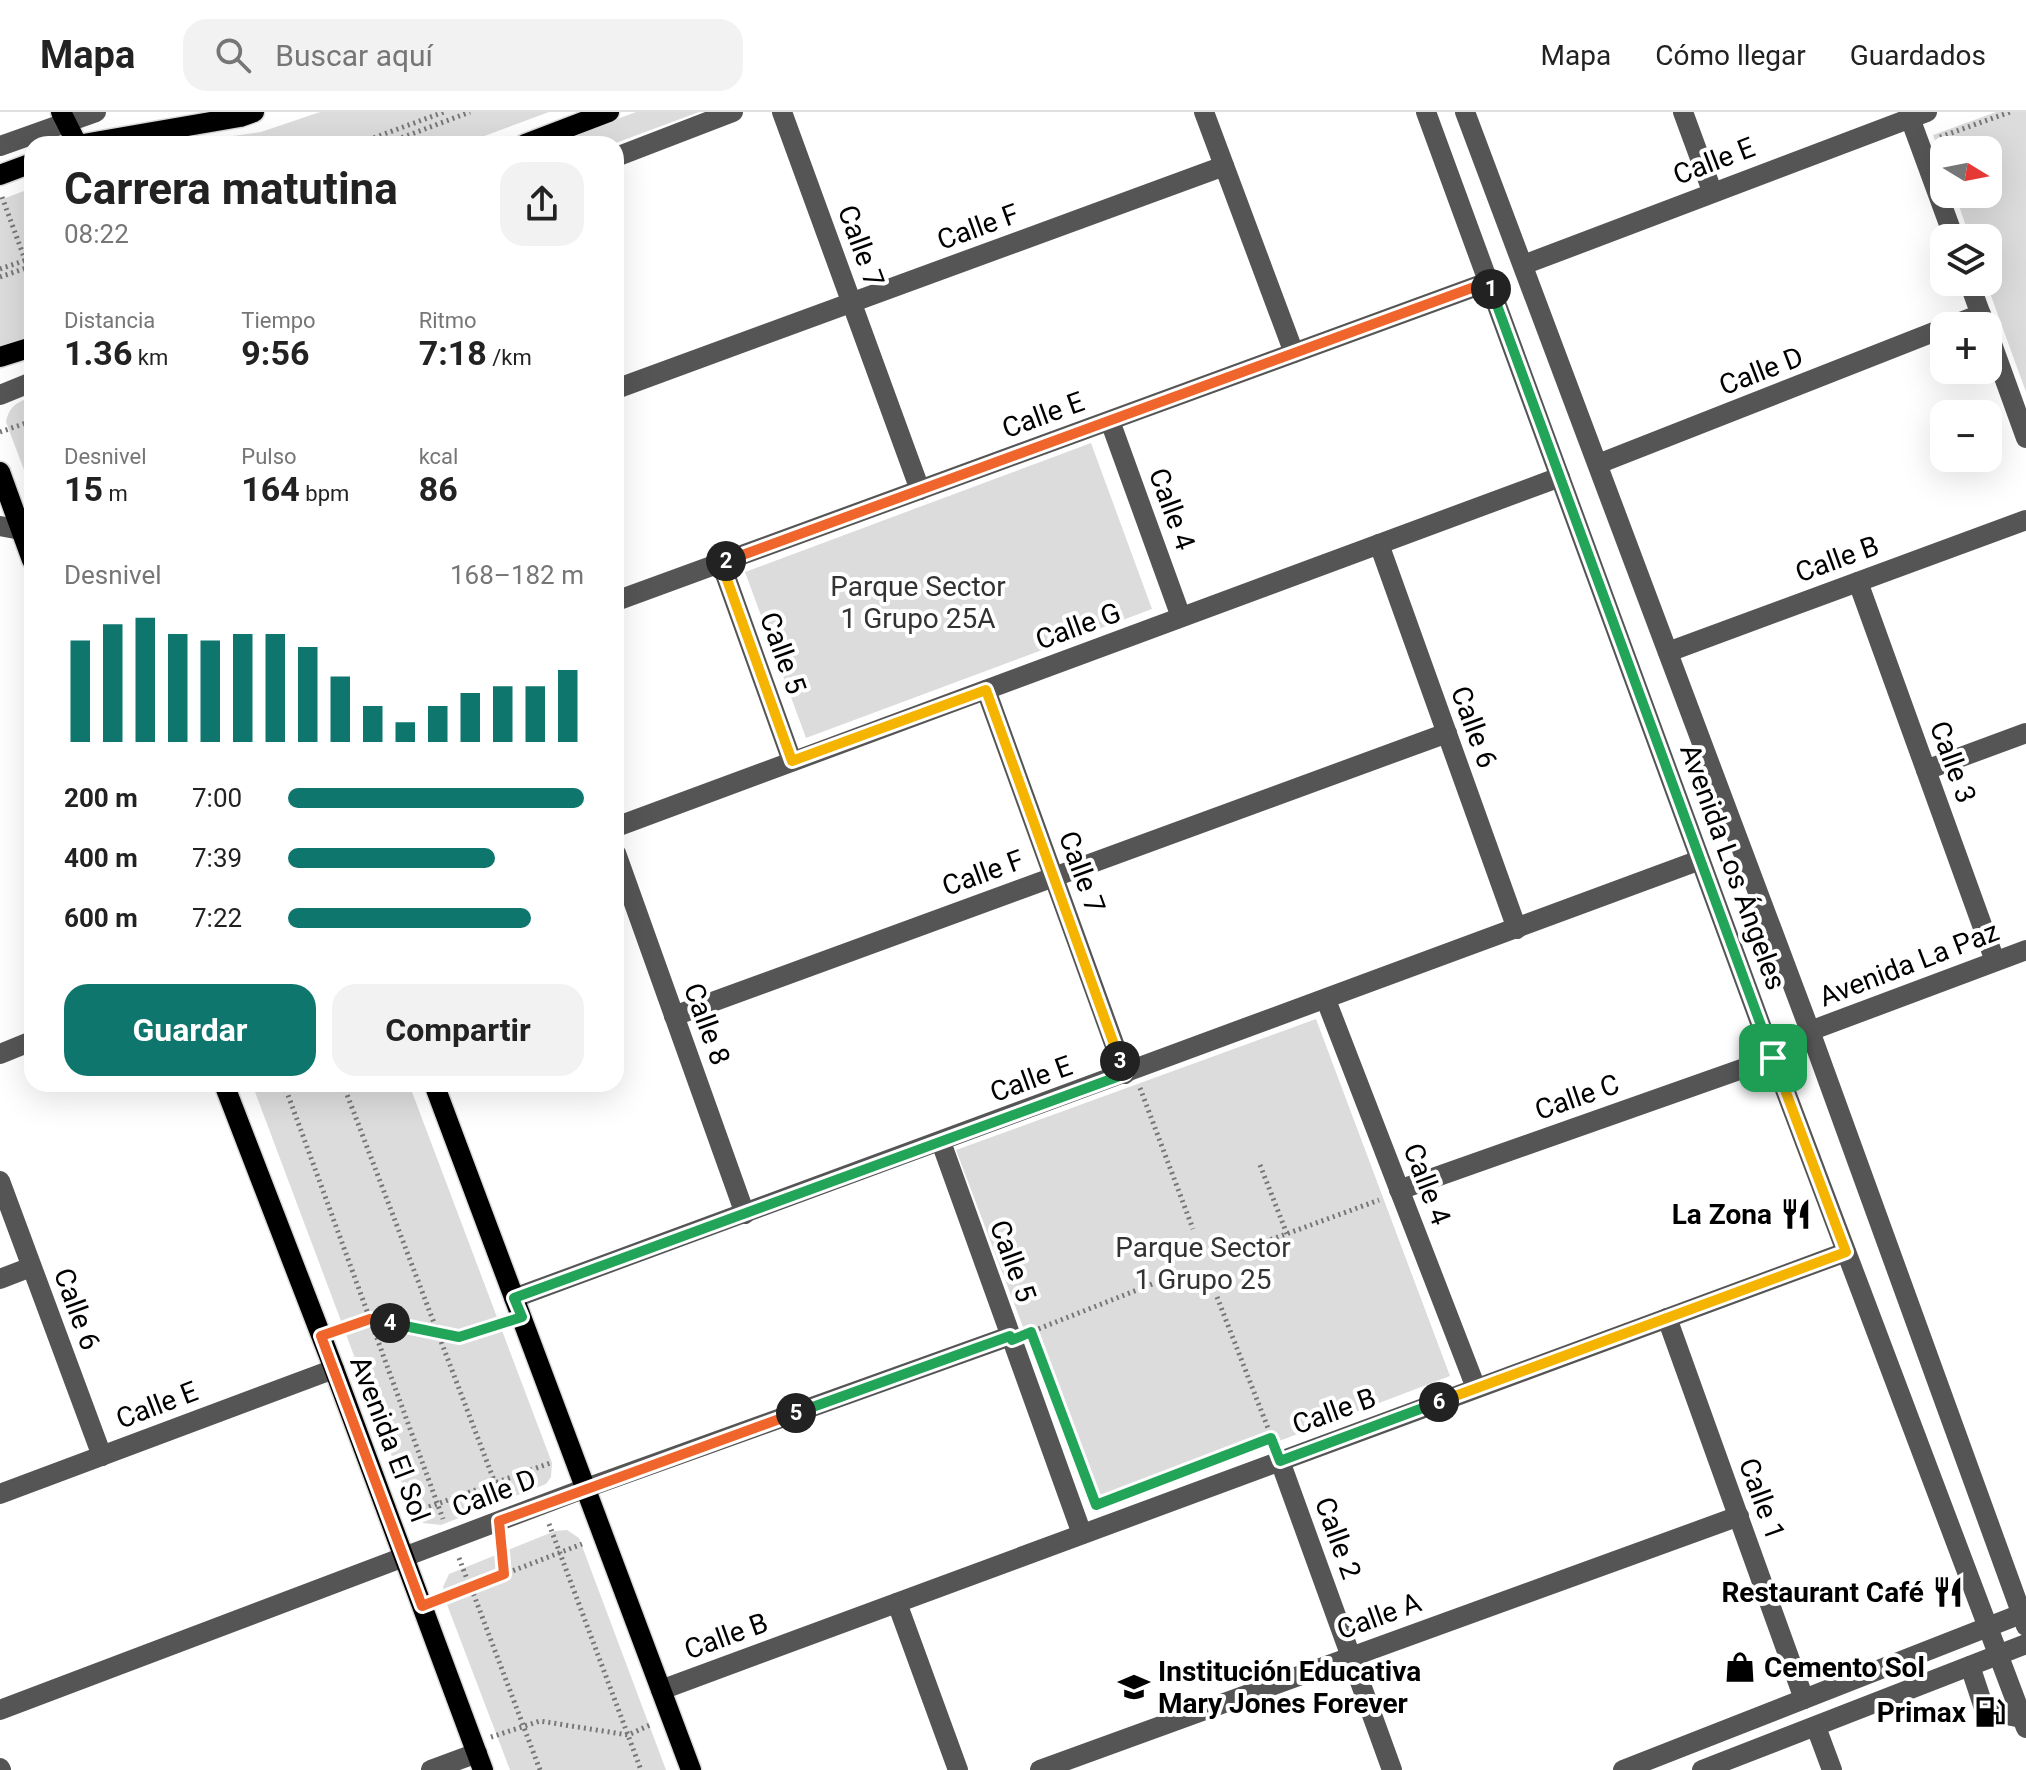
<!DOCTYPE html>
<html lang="es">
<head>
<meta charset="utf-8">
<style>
  :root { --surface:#fff; --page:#f2f2f2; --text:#222; --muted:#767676; --line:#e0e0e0; --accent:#0f766e }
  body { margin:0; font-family:Roboto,sans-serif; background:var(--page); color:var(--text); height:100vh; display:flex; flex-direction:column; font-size:30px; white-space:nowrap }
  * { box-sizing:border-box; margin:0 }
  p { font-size:26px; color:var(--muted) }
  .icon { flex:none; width:44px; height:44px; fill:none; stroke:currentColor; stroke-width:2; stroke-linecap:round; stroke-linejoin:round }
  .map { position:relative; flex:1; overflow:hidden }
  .drawer { position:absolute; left:24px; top:24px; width:600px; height:956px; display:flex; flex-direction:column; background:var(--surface); border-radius:24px; box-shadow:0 8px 32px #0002 }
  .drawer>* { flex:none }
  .needle { width:52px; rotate:100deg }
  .controls { position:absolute; left:1930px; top:24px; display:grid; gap:16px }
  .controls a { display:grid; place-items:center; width:72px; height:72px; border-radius:16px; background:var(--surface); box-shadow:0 8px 32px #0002; font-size:40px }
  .pin { position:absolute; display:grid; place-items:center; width:68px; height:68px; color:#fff; margin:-34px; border-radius:16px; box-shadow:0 4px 12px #0006 }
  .km { position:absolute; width:40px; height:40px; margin:-20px; border-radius:50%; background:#222; color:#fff; font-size:22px; line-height:40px; text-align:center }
  .round { display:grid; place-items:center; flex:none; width:84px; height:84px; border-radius:24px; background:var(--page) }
  .head { display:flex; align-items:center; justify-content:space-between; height:136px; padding:0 40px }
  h1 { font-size:44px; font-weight:700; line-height:60px }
  .metrics { display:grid; grid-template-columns:repeat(3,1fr); gap:12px; height:136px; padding:8px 40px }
  .metrics div { display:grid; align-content:center }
  .metrics b { font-size:34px; font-weight:700 }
  .metrics small { font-size:22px; font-weight:400 }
  .metrics p { font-size:22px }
  .chart { height:224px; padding:16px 40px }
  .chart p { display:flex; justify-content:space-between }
  .chart svg { width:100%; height:144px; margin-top:8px; stroke:var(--accent); stroke-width:6 }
  .button { display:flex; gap:16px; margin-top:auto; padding:16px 40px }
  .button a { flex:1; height:92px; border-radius:24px; background:var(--accent); color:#fff; font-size:32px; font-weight:700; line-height:92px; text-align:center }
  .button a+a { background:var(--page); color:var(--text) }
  ul { padding:0 40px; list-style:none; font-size:26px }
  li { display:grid; grid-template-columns:128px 96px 1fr; align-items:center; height:60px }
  li i { height:20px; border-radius:10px; background:var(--accent) }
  header { display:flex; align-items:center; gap:48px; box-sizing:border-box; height:112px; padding:0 40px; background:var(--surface); border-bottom:2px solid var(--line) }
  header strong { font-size:38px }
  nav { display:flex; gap:44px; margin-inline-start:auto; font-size:28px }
  .search { width:560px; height:72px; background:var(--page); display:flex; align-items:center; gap:20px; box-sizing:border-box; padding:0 28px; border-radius:24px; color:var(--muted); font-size:30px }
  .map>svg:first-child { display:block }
  .green { fill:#dcdcdc }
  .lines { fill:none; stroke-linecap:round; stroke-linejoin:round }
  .major-casing { stroke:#dbdbdb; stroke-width:23 }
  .path { stroke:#777; stroke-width:5; stroke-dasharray:2 4; stroke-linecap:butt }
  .minor { stroke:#555; stroke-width:20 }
  .major { stroke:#000; stroke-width:20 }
  .split-1-casing { stroke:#fff; stroke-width:16 }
  .split-2-casing { stroke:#fff; stroke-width:16 }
  .split-3-casing { stroke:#fff; stroke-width:16 }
  .split-4-casing { stroke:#fff; stroke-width:16 }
  .split-5-casing { stroke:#fff; stroke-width:16 }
  .split-6-casing { stroke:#fff; stroke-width:16 }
  .split-7-casing { stroke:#fff; stroke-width:16 }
  .split-1 { stroke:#22a559; stroke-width:10 }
  .split-2 { stroke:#f0652b; stroke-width:10 }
  .split-3 { stroke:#f5b400; stroke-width:10 }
  .split-4 { stroke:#22a559; stroke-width:10 }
  .split-5 { stroke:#f0652b; stroke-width:10 }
  .split-6 { stroke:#22a559; stroke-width:10 }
  .split-7 { stroke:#f5b400; stroke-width:10 }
  .labels { text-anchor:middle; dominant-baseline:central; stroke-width:8; stroke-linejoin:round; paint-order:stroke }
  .street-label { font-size:28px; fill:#000; stroke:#fff }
  .park-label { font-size:28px; fill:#333; stroke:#fff }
  .poi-label { font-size:28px; font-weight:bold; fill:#000; stroke:#fff; text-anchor:end }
</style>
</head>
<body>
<header>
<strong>Mapa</strong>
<div class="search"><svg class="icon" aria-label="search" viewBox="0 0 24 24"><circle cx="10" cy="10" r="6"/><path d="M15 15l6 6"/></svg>Buscar aquí</div>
<nav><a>Mapa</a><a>Cómo llegar</a><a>Guardados</a></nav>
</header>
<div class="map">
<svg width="2026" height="1658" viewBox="0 0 2026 1658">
  <rect width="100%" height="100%" fill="#fff"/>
  <!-- green -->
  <g class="green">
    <polygon points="320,0 549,0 463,32 174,32 261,20"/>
    <polygon points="636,0 699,0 613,32 550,32"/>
    <polygon points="1996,0 2026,0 2026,280 1986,170 1988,126 1970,126 1955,82 1988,82 1988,38 1944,38 1944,52 1933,23"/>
    <polygon points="32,76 32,223 0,235 0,88"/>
    <path d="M 32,285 L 32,379 L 6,310 C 9,294 17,290 32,285 Z"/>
    <polygon points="1091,331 1152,497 806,626 745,460"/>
    <polygon points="1316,907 1450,1264 1093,1400 956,1038"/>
    <polygon points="252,972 409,972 552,1351 551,1365 546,1372 441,1413 423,1411 412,1398"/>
    <polygon points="567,1418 579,1426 666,1658 510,1658 446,1490 443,1475 449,1462 555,1419"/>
  </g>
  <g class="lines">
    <defs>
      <g id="major">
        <polyline points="61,0 77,32"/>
        <polyline points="83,32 240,5 254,0"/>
        <polyline points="525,32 609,0"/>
        <polyline points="0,63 32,51"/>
        <polyline points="0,245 32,235"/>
        <polyline points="0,360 32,448"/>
        <polyline points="224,972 334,1257 483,1658"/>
        <polyline points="434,972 691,1658"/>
      </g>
    </defs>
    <!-- major casing -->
    <use href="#major" class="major-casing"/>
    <!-- path -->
    <g class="path">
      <polyline points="1940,25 2010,0"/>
      <polyline points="357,32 444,0"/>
      <polyline points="385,32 470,0"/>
      <polyline points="2,85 32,167"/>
      <polyline points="0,157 32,146"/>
      <polyline points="0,165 32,154"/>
      <polyline points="0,320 32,309"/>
      <polyline points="284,972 443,1407"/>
      <polyline points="343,972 495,1371 497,1387"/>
      <polyline points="1140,976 1193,1117"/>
      <polyline points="1260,1053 1287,1122"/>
      <polyline points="1237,1140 1379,1088"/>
      <polyline points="1217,1185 1273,1329"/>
      <polyline points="341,1217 370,1207 459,1225 502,1211"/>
      <polyline points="1033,1219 1170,1165"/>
      <polyline points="526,1360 532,1374"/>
      <polyline points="412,1401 553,1350"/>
      <polyline points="549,1412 641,1658"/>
      <polyline points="501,1433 505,1465 472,1478 540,1658"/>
      <polyline points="459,1446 470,1475"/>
      <polyline points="502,1463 582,1432"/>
      <polyline points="442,1486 470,1476"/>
      <polyline points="491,1625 540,1609 628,1623 652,1612"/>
    </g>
    <!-- minor -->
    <g class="minor">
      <polyline points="782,0 920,378"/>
      <polyline points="1204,0 1294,241"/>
      <polyline points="1426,0 1773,946 2026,1616"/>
      <polyline points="1465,0 1810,919 2026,1514"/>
      <polyline points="1683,0 1712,79"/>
      <polyline points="1910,6 1954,126"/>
      <polyline points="0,34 96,0"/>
      <polyline points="616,45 733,0"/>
      <polyline points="1523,153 1927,0"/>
      <polyline points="1969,170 1985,214"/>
      <polyline points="1950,214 1981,202"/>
      <polyline points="1988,221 2026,326"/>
      <polyline points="616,277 1224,54"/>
      <polyline points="0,283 32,270"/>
      <polyline points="1110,309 1181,505"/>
      <polyline points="1598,352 1944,216"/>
      <polyline points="0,414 21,418"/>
      <polyline points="1379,432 1517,817"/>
      <polyline points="721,451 792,649"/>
      <polyline points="1858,470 1995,849"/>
      <polyline points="616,489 1488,170"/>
      <polyline points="1668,540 2026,408"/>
      <polyline points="986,578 1125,962"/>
      <polyline points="1926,658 2026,621"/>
      <polyline points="616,715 1560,365"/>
      <polyline points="616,741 745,1102"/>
      <polyline points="1326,888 1476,1276"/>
      <polyline points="674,904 1447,621"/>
      <polyline points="0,942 32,929"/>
      <polyline points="941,1030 1082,1422"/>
      <polyline points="0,1069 102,1344"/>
      <polyline points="1399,1078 1773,946 1810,919 2026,838"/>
      <polyline points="0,1167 31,1155"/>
      <polyline points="514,1186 1700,748"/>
      <polyline points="1667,1206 1804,1587"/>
      <polyline points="1280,1349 1392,1658"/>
      <polyline points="0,1382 334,1257"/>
      <polyline points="897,1491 958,1658"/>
      <polyline points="1970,1554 1985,1599 2022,1606 2026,1604"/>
      <polyline points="661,1578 1846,1140"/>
      <polyline points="0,1598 586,1376 1010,1224"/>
      <polyline points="1816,1615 1832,1658"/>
      <polyline points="0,1656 1,1658"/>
      <polyline points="431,1658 477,1641"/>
      <polyline points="1040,1658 1739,1404"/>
      <polyline points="1623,1658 2026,1500"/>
      <polyline points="1702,1658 2026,1532"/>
    </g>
    <!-- major -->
    <use href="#major" class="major"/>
  </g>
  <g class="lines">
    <defs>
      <polyline id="split-1" points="1491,177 1773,946"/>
      <polyline id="split-2" points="726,449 1488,170 1491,177"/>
      <polyline id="split-3" points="726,449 721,451 792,649 986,578 1120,949"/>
      <polyline id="split-4" points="390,1211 459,1225 522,1205 514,1186 1125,962 1120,949"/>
      <polyline id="split-5" points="390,1211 370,1207 321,1224 422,1494 504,1462 499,1409 796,1301"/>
      <polyline id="split-6" points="796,1301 1010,1224 1012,1228 1031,1220 1096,1393 1271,1326 1280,1349 1439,1290"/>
      <polyline id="split-7" points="1439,1290 1846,1140 1773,946"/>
    </defs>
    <!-- split-1 casing -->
    <use href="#split-1" class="split-1-casing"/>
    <!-- split-2 casing -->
    <use href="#split-2" class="split-2-casing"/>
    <!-- split-3 casing -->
    <use href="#split-3" class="split-3-casing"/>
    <!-- split-4 casing -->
    <use href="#split-4" class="split-4-casing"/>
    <!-- split-5 casing -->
    <use href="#split-5" class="split-5-casing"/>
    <!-- split-6 casing -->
    <use href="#split-6" class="split-6-casing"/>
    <!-- split-7 casing -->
    <use href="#split-7" class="split-7-casing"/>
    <!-- split-1 -->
    <use href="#split-1" class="split-1"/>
    <!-- split-2 -->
    <use href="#split-2" class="split-2"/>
    <!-- split-3 -->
    <use href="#split-3" class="split-3"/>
    <!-- split-4 -->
    <use href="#split-4" class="split-4"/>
    <!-- split-5 -->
    <use href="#split-5" class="split-5"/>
    <!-- split-6 -->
    <use href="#split-6" class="split-6"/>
    <!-- split-7 -->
    <use href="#split-7" class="split-7"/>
  </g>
  <!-- icons -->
  <defs>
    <symbol id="restaurant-bare" viewBox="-9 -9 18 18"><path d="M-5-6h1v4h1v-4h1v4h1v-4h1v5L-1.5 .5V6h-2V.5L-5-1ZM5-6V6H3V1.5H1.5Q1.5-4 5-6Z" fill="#000" stroke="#fff" stroke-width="2.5" paint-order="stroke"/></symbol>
    <symbol id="shop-bare" viewBox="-9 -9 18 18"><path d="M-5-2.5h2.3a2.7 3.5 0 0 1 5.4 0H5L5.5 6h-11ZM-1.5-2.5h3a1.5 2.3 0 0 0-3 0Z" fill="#000" stroke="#fff" stroke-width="2.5" paint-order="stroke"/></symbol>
    <symbol id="school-bare" viewBox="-9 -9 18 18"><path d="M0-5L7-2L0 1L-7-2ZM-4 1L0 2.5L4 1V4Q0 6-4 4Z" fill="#000" stroke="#fff" stroke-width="2.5" paint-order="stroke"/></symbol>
    <symbol id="fuel-bare" viewBox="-9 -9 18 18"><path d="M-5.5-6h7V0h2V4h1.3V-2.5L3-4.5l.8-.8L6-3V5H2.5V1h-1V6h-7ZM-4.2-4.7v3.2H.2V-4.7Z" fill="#000" stroke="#fff" stroke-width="2.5" paint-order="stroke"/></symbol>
  </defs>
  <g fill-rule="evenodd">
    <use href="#restaurant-bare" x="1774" y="1080" width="44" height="44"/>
    <use href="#restaurant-bare" x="1926" y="1458" width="44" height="44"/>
    <use href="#shop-bare" x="1718" y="1533" width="44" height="44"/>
    <use href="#school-bare" x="1112" y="1553" width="44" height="44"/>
    <use href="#fuel-bare" x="1968" y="1578" width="44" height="44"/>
  </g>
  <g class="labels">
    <!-- street labels -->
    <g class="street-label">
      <text transform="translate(1714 49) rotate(-21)">Calle E</text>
      <text transform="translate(978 115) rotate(-20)">Calle F</text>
      <text transform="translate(861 134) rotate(70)">Calle 7</text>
      <text transform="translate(1761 259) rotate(-21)">Calle D</text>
      <text transform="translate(1043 303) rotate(-20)">Calle E</text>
      <text transform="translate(1172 397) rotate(70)">Calle 4</text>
      <text transform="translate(1837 447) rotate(-20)">Calle B</text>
      <text transform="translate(1078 514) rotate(-20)">Calle G</text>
      <text transform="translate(783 541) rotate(70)">Calle 5</text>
      <text transform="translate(1474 615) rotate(70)">Calle 6</text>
      <text transform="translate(1953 650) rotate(70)">Calle 3</text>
      <text transform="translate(1733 755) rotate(70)">Avenida Los Ángeles</text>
      <text transform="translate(1082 760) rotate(70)">Calle 7</text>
      <text transform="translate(983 761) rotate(-20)">Calle F</text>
      <text transform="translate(1909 852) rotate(-21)">Avenida La Paz</text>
      <text transform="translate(707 912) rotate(70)">Calle 8</text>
      <text transform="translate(1031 967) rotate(-20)">Calle E</text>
      <text transform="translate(1577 985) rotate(-19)">Calle C</text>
      <text transform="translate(1427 1072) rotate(69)">Calle 4</text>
      <text transform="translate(1013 1149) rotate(70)">Calle 5</text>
      <text transform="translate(77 1197) rotate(70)">Calle 6</text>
      <text transform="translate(157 1293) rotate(-21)">Calle E</text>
      <text transform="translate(1334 1299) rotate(-20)">Calle B</text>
      <text transform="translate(390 1327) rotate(69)">Avenida El Sol</text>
      <text transform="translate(494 1381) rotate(-21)">Calle D</text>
      <text transform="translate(1762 1387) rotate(70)">Calle 1</text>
      <text transform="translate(1338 1426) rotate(70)">Calle 2</text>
      <text transform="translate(1379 1504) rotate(-20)">Calle A</text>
      <text transform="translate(726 1524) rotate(-20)">Calle B</text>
    </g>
    <!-- park labels -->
    <g class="park-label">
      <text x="918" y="474">Parque Sector<tspan x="918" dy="32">1 Grupo 25A</tspan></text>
      <text x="1203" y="1135">Parque Sector<tspan x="1203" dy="32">1 Grupo 25</tspan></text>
    </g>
    <!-- poi labels -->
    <g class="poi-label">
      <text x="1772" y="1102">La Zona</text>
      <text x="1924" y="1480">Restaurant Café</text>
      <text x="1764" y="1555" text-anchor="start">Cemento Sol</text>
      <text x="1158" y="1559" text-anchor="start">Institución Educativa<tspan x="1158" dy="32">Mary Jones Forever</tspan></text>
      <text x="1966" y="1600">Primax</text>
    </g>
  </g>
</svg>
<div class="controls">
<a><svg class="needle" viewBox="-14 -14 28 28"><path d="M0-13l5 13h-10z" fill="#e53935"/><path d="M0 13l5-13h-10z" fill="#767676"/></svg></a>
<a><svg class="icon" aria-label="layers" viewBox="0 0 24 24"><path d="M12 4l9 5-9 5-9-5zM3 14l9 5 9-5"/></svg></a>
<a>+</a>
<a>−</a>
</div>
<div class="pin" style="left:1773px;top:946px;background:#1e9e55"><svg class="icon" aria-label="arrive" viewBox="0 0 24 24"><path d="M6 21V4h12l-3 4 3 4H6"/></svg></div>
<b class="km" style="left:1491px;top:177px">1</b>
<b class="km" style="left:726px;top:449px">2</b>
<b class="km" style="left:1120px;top:949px">3</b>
<b class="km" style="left:390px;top:1211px">4</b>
<b class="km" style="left:796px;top:1301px">5</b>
<b class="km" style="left:1439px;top:1290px">6</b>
<section class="drawer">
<div class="head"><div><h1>Carrera matutina</h1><p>08:22</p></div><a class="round"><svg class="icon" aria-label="share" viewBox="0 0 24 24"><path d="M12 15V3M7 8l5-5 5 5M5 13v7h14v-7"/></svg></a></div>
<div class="metrics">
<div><p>Distancia</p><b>1.36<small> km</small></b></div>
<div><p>Tiempo</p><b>9:56</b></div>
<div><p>Ritmo</p><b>7:18<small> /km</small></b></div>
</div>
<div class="metrics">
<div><p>Desnivel</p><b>15<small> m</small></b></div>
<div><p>Pulso</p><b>164<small> bpm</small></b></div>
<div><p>kcal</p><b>86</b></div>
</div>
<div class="chart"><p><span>Desnivel</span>168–182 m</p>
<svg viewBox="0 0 160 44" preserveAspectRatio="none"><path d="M5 44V13M15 44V8M25 44V6M35 44V11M45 44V13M55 44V11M65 44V11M75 44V15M85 44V24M95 44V33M105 44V38M115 44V33M125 44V29M135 44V27M145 44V27M155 44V22"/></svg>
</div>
<ul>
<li><b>200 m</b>7:00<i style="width:100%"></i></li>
<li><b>400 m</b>7:39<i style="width:70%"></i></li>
<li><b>600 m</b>7:22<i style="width:82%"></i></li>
</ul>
<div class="button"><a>Guardar</a><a>Compartir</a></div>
</section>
</div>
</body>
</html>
